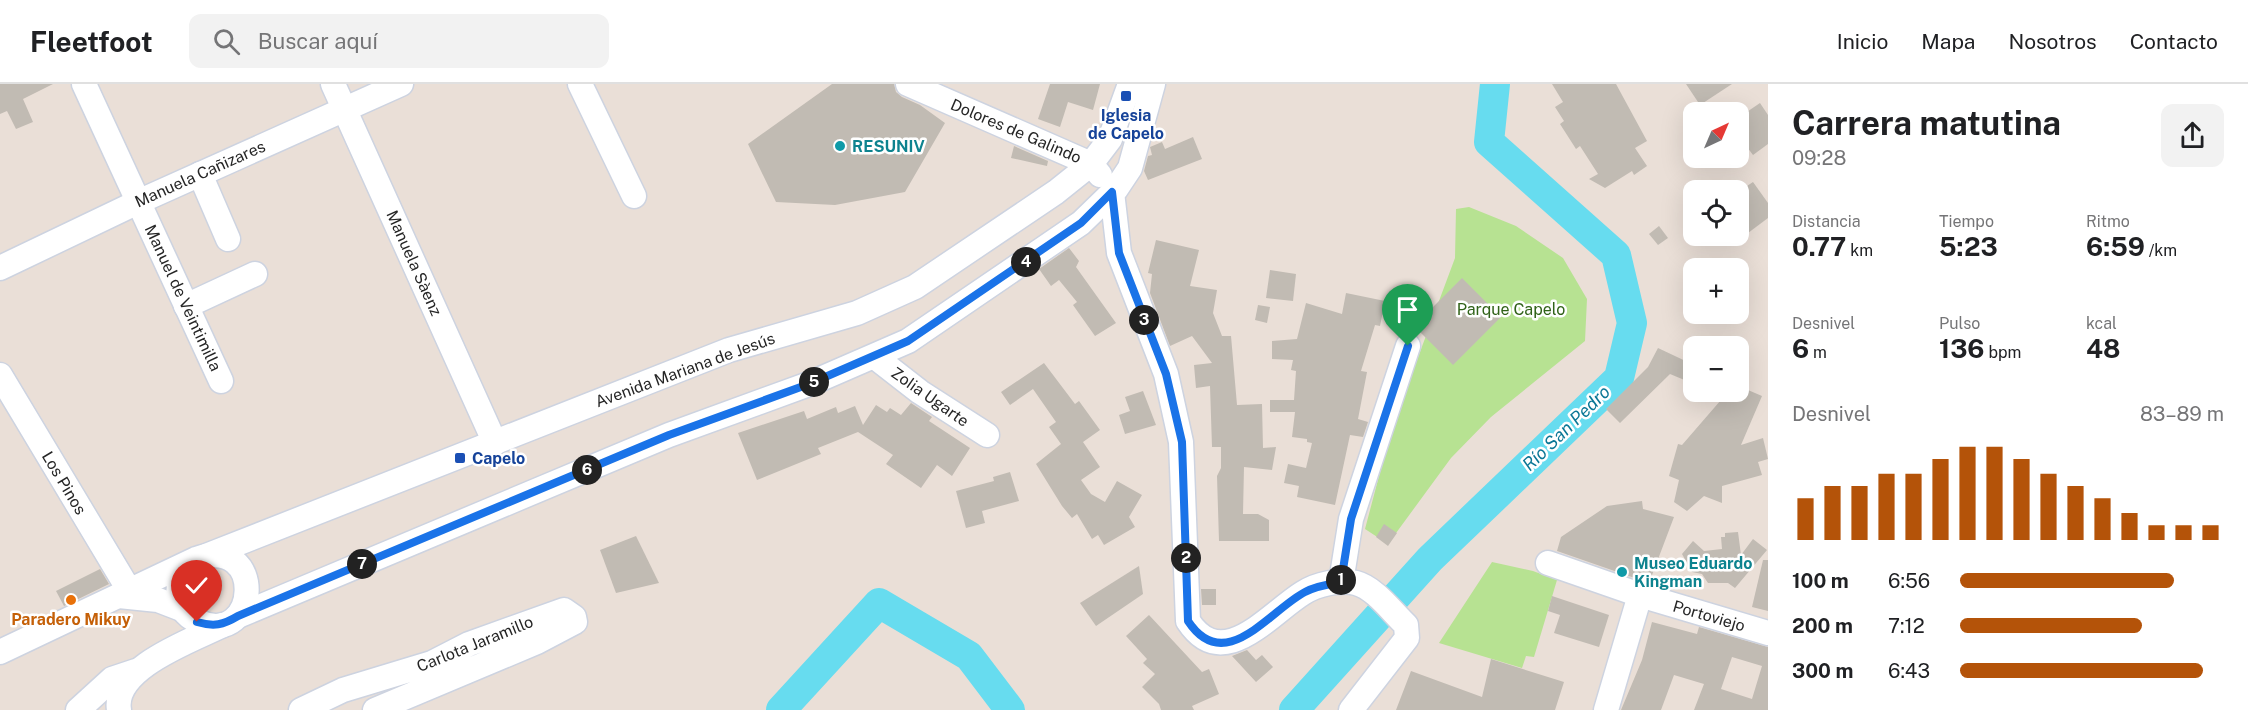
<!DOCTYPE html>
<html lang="es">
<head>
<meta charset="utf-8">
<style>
  :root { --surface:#fff; --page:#f2f2f2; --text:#202124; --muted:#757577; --line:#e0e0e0; --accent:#b45309 }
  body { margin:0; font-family:"Public Sans",sans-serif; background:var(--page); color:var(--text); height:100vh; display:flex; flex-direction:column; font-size:22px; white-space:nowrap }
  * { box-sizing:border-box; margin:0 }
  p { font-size:20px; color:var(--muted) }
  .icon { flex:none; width:33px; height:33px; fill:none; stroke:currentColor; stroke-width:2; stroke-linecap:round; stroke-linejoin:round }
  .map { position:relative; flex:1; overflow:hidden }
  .panel { display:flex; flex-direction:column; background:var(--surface); width:480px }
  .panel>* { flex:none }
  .needle { width:39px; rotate:44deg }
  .buttons { position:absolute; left:1683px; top:18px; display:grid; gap:12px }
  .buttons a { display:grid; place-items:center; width:66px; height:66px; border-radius:12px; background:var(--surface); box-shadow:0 6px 24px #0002; font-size:30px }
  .pin { position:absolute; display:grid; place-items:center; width:51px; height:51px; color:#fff; margin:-62px -26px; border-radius:50% 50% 50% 0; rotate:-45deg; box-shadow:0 0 6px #0007 }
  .pin .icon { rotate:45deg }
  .km { position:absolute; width:30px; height:30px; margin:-15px; border-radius:50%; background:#222; color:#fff; font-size:16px; line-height:30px; text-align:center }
  .round { display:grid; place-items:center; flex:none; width:63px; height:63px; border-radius:12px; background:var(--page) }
  .overview { display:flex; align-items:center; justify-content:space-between; height:102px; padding:0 24px }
  h1 { font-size:33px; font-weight:700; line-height:45px }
  .stats { display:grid; grid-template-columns:repeat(3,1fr); gap:9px; height:102px; padding:6px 24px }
  .stats div { display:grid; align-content:center }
  .stats b { font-size:26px; font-weight:700 }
  .stats small { font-size:16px; font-weight:400 }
  .stats p { font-size:16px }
  .chart { height:168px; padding:12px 24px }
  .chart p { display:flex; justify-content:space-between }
  .chart svg { width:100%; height:108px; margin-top:6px; stroke:var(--accent); stroke-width:6 }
  ul { padding:0 24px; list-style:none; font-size:20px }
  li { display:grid; grid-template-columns:96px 72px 1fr; align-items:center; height:45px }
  li i { height:15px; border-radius:8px; background:var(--accent) }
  header { display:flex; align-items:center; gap:36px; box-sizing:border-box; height:84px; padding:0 30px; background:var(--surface); border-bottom:2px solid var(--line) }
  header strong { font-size:28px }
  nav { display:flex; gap:33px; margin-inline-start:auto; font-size:21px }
  .search { width:420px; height:54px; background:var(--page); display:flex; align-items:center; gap:15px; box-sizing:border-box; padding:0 21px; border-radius:12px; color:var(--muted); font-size:22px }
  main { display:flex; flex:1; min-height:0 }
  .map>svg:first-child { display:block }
  .green { fill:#b7e292 }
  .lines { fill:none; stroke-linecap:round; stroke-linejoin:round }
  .river { stroke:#67dcef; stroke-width:30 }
  .building { fill:#c1bbb3; fill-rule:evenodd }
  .minor-casing { stroke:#cdd3e0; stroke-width:27 }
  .minor { stroke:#fff; stroke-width:24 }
  .route-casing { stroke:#fff; stroke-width:12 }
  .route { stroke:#1a73e8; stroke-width:8 }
  .transit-dot { fill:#1a4fb4; stroke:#fff; stroke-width:2 }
  .culture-dot { fill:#0f9aa8; stroke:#fff; stroke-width:2 }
  .food-dot { fill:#e8710a; stroke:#fff; stroke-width:2 }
  .labels { text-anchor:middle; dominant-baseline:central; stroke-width:5; stroke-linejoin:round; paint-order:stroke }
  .transit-label { font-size:16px; font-weight:bold; fill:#164399; stroke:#fff }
  .street-label { font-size:16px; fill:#262626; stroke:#fff }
  .culture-label { font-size:16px; font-weight:bold; fill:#0d838f; stroke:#fff; text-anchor:start }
  .park-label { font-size:16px; fill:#306218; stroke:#fff }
  .food-label { font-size:16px; font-weight:bold; fill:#c56008; stroke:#fff }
  .water-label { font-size:18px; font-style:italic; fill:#0b7796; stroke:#fff }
</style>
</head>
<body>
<header>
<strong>Fleetfoot</strong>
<div class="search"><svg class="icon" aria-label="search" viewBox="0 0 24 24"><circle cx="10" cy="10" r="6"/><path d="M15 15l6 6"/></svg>Buscar aquí</div>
<nav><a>Inicio</a><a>Mapa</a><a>Nosotros</a><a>Contacto</a></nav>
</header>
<main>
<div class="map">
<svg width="1768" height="626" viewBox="0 0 1768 626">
  <rect width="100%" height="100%" fill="#eadfd7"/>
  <!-- green -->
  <g class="green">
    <polygon points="1469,123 1516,142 1563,174 1587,215 1585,257 1491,333 1451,374 1388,460 1365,445 1392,343 1455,174 1456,125"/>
    <polygon points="1492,478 1533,487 1557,496 1534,573 1526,572 1522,584 1439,559"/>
  </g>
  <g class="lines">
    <!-- river -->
    <g class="river">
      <polyline points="781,626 879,519 969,572 1010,626"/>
      <polyline points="1294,626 1430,475 1619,294 1632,239 1616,171 1489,58 1495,0"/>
    </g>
  </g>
  <!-- building -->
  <g class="building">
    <polygon points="0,0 53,0 23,15 33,38 16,45 7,27 0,30"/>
    <polygon points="832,0 894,0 896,8 902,13 920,21 945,39 905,108 835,121 776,118 748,60"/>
    <polygon points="1050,0 1100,0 1093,26 1068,18 1060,43 1038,35"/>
    <polygon points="1552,0 1616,0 1647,57 1635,64 1647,82 1634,91 1632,87 1605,104 1589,95 1598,90 1580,62 1576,65 1560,40 1564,37 1555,23 1563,18"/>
    <polygon points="1686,0 1732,0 1700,21"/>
    <polygon points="1760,19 1768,31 1768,60 1753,71 1738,51 1738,34"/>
    <polygon points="1193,53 1202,75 1148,96 1144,87 1148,72 1152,71 1150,63 1162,58 1165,65"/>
    <polygon points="1014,62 1048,77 1047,82 1011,74"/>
    <polygon points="1753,98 1768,119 1768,134 1748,149 1738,136 1738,108"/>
    <polygon points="1659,142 1668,154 1658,161 1649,150"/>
    <polygon points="1156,156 1199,166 1190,202 1217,206 1213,229 1222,252 1231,252 1237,321 1262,320 1263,364 1276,363 1272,386 1244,383 1243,430 1258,430 1269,436 1269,457 1219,457 1217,392 1221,384 1221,363 1212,363 1210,302 1196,304 1194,281 1212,279 1192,252 1170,262 1150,209 1152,190 1148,189"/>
    <polygon points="1069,164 1079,177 1076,183 1116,239 1095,252 1073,221 1077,218 1059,196 1051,202 1039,185"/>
    <polygon points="1270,186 1296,190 1293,217 1266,214"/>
    <polygon points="1462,194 1501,233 1453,281 1414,242"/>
    <polygon points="1346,209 1385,217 1380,242 1375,241 1361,287 1367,288 1358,335 1368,338 1363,353 1350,351 1335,421 1297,413 1299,402 1284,399 1288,380 1306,384 1312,359 1307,358 1307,355 1292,353 1295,328 1270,328 1270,316 1294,316 1296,287 1291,286 1293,276 1272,275 1272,257 1297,255 1306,219 1342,230"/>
    <polygon points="1258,221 1270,223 1267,239 1255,236"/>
    <polygon points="1658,264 1694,281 1694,300 1670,290 1620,339 1606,325 1648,283"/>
    <polygon points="1044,279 1075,320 1079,317 1100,346 1083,358 1100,383 1081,396 1091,410 1105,418 1117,397 1142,411 1129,433 1135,443 1104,461 1098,451 1092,455 1077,430 1072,434 1062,422 1036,380 1061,360 1049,343 1056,338 1033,305 1010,321 1001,308"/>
    <polygon points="1748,306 1762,312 1741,361 1763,354 1768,375 1758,378 1762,391 1722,402 1722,419 1704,412 1687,427 1674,418 1679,396 1669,392 1678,360 1682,361 1727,309 1737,314 1740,308 1746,310"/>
    <polygon points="1143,307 1156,341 1125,350 1119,331 1130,327 1125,313"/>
    <polygon points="911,319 932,333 929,337 970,364 952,392 937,381 921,404 886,380 893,371 858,348 818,364 821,370 757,396 738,349 804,327 807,335 836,323 838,329 855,322 863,341 876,321 887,328 890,324 901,331"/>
    <polygon points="1010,388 1019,417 982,427 985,439 966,444 956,407 994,397 993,393"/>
    <polygon points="1642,417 1643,425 1674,433 1649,499 1557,467 1561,453 1607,422"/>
    <polygon points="1384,440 1397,449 1388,462 1376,453"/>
    <polygon points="1738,448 1741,471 1753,455 1767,466 1735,504 1728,499 1708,499 1702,490 1692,488 1682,470 1693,457 1704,467 1722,465 1721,453 1725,453 1725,449"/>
    <polygon points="636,452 659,499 616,509 600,466"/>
    <polygon points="1763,476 1768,476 1768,527 1752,523"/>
    <polygon points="1139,482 1143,510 1096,542 1080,519"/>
    <polygon points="100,485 109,500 64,522 56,507"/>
    <polygon points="1201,505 1216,505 1216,521 1202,521"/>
    <polygon points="1552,512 1609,531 1599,563 1554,549 1560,531 1548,527"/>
    <polygon points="1149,531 1202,588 1209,585 1219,610 1192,622 1194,626 1161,626 1159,620 1142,603 1155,590 1143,579 1147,575 1126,552"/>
    <path d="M 1652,538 L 1697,550 L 1699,543 L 1768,563 L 1768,626 L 1694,626 L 1704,600 L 1674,591 L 1661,626 L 1621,626 L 1642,576 ZM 1732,573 L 1762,582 L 1752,615 L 1721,605 Z"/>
    <polygon points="1247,566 1256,576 1262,571 1273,583 1256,598 1232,572"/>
    <polygon points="1491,575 1564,598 1555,626 1396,626 1411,587 1482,613"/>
  </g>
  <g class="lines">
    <defs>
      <g id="minor">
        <polyline points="84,0 221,297"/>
        <polyline points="333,0 495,359"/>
        <polyline points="580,0 634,112"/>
        <polyline points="908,0 1091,80 1100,91"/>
        <polyline points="200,90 228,155"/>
        <path d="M 1112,108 L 1119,169 L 1166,290 L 1181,358 L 1188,537 C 1223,590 1269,530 1303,509 C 1317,500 1340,495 1356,499 C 1375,504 1392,528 1406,541 L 1407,554 L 1351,626"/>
        <polyline points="0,184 138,118 401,0"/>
        <polyline points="186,222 255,190"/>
        <polyline points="875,273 920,308 987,351"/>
        <polyline points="0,291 129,506"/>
        <polyline points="206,472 729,266 857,229 915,203 1056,108 1091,80 1110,55 1130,0"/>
        <polyline points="1548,479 1640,511 1768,549"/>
        <polyline points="1341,498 1351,435 1408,262"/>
        <polyline points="119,512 158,516 184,526"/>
        <polyline points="238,532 669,351 809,300 908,257 1081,139 1116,105 1130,84 1153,0"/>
        <path d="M 0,568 L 196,475 C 267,450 259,564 199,538 C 169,526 175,491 196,475"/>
        <polyline points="78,626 112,595 136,587"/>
        <path d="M 119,626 C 112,584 193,556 223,541"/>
        <polyline points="301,626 343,606 432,579 469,560 564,526 574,533 575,538 537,558 375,626"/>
        <polyline points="1606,626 1640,511"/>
      </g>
    </defs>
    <!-- minor casing -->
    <use href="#minor" class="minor-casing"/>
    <!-- minor -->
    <use href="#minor" class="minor"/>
  </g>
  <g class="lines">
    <defs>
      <path id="route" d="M 197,538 C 214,543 223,541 238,532 L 669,351 L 809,300 L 908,257 L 1081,139 L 1112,108 L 1119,169 L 1166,290 L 1182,358 L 1188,537 C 1225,593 1270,526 1305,508 C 1316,502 1329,500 1341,498 L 1351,435 L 1408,262"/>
    </defs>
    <!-- route casing -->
    <use href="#route" class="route-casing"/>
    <!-- route -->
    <use href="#route" class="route"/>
  </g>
  <!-- markers -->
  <g class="transit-dot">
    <rect x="1120" y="6" width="12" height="12" rx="3"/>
    <rect x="454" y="368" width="12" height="12" rx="3"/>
  </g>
  <g class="culture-dot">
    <circle cx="840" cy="62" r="6"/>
    <circle cx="1622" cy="488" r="6"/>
  </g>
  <circle class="food-dot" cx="71" cy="516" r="6"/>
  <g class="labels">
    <!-- transit labels -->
    <g class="transit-label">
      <text x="1126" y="31">Iglesia<tspan x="1126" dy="18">de Capelo</tspan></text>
      <text x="472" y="374" text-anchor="start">Capelo</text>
    </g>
    <!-- street labels -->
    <g class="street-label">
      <text transform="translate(1016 47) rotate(23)">Dolores de Galindo</text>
      <text transform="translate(200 90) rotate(-24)">Manuela Cañizares</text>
      <text transform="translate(414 179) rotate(66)">Manuela Sàenz</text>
      <text transform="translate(183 214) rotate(65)">Manuel de Veintimilla</text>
      <text transform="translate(685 286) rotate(-20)">Avenida Mariana de Jesús</text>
      <text transform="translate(930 313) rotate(35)">ZoIia Ugarte</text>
      <text transform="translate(64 399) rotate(59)">Los Pinos</text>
      <text transform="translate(1709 532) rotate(16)">Portoviejo</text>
      <text transform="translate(475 560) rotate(-22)">Carlota Jaramillo</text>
    </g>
    <!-- culture labels -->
    <g class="culture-label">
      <text x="852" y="62">RESUNIV</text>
      <text x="1634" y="479">Museo Eduardo<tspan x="1634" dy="18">Kingman</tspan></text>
    </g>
    <!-- park labels -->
    <g class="park-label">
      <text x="1511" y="225">Parque Capelo</text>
    </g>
    <!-- food labels -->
    <g class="food-label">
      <text x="71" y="535">Paradero Mikuy</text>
    </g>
    <!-- water labels -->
    <g class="water-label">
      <text transform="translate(1566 344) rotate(-44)">Río San Pedro</text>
    </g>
  </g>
</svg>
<div class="buttons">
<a><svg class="needle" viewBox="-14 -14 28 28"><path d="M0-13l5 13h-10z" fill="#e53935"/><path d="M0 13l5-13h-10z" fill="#757577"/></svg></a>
<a><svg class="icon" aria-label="locate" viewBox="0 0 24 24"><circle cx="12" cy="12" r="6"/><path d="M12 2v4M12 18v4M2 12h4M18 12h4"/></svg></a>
<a>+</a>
<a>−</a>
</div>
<div class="pin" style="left:1408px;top:262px;background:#1e9e55"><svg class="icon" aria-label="arrive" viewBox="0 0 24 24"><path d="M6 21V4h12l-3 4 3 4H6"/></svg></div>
<div class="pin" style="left:197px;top:538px;background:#d93025"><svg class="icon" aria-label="check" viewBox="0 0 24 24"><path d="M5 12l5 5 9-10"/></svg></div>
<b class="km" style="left:1341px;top:496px">1</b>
<b class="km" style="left:1186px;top:474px">2</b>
<b class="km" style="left:1144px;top:236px">3</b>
<b class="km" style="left:1026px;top:178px">4</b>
<b class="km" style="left:814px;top:298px">5</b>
<b class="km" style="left:587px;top:386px">6</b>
<b class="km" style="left:362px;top:480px">7</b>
</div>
<section class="panel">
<div class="overview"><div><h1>Carrera matutina</h1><p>09:28</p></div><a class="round"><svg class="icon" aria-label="share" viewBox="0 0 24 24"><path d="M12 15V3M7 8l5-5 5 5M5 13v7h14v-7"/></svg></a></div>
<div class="stats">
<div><p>Distancia</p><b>0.77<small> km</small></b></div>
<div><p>Tiempo</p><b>5:23</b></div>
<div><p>Ritmo</p><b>6:59<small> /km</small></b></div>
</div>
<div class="stats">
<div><p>Desnivel</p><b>6<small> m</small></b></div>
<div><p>Pulso</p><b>136<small> bpm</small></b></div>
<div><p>kcal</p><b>48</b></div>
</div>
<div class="chart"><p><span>Desnivel</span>83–89 m</p>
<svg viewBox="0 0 160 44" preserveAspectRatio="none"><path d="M5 44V27M15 44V22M25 44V22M35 44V17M45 44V17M55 44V11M65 44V6M75 44V6M85 44V11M95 44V17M105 44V22M115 44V27M125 44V33M135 44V38M145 44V38M155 44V38"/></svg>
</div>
<ul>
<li><b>100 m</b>6:56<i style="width:81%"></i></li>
<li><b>200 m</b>7:12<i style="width:69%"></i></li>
<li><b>300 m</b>6:43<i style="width:92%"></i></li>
</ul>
</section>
</main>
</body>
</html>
